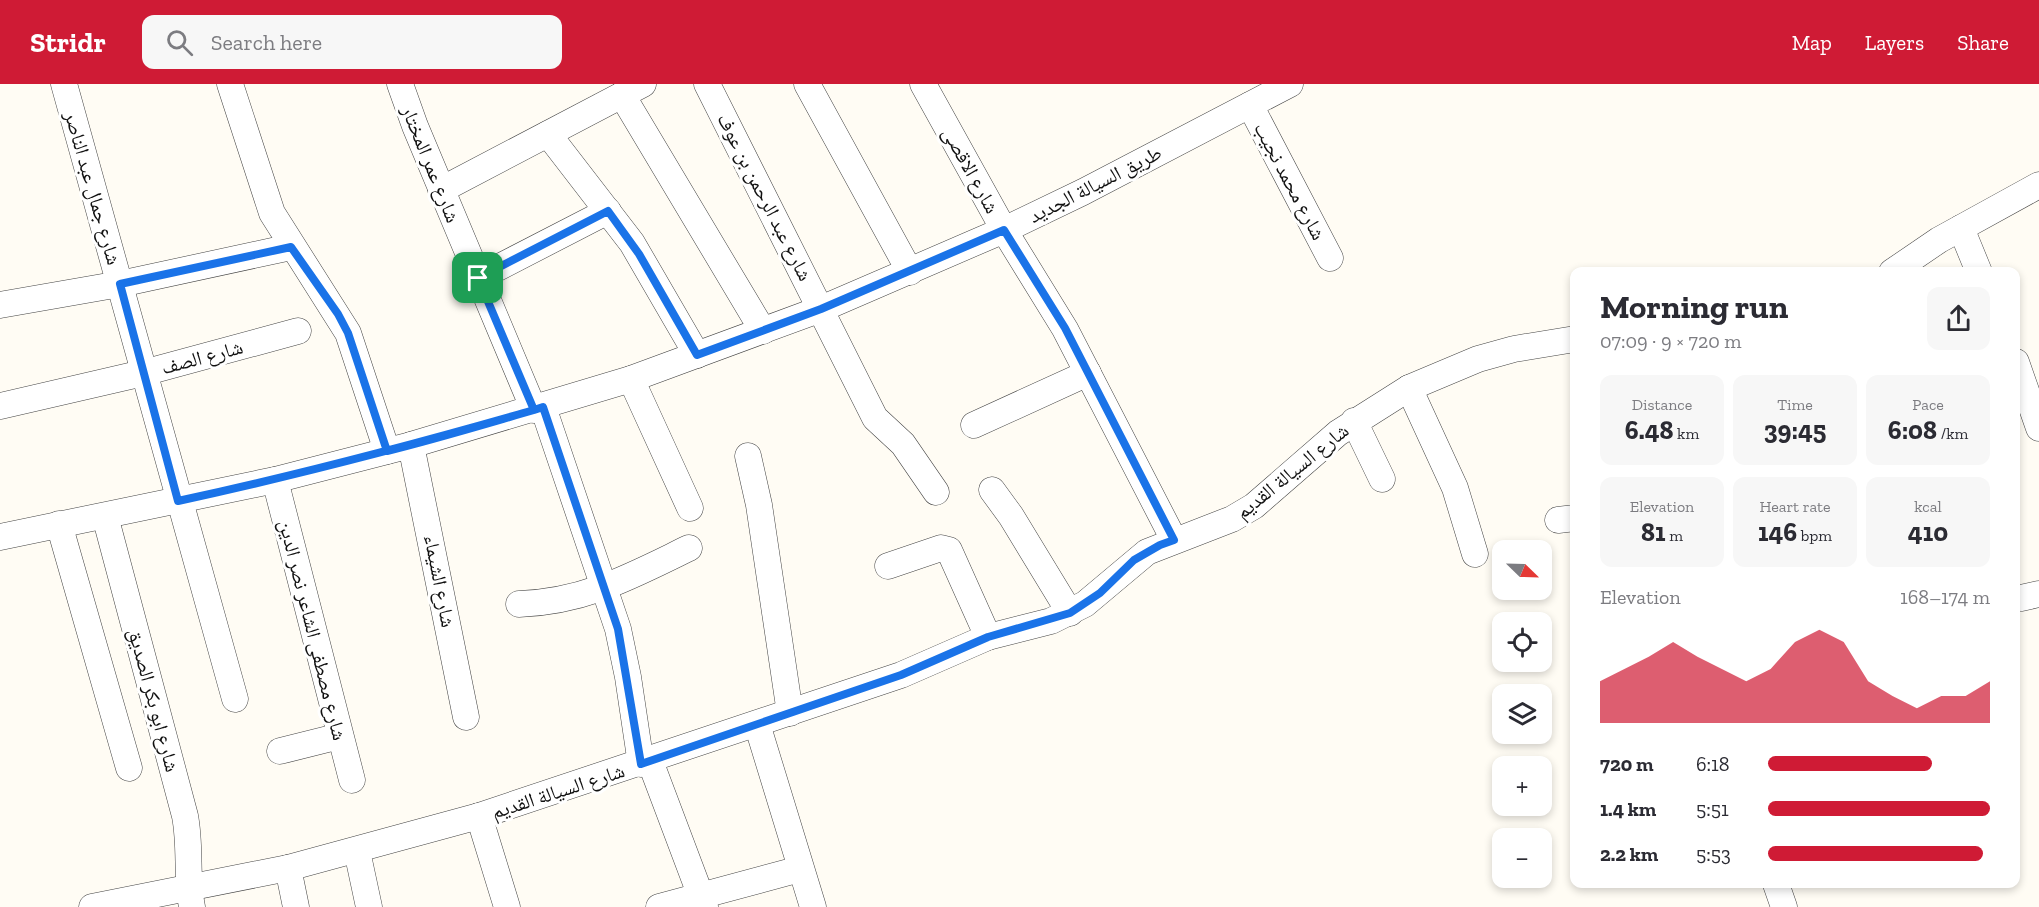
<!DOCTYPE html>
<html lang="en">
<head>
<meta charset="utf-8">
<style>
  :root { --surface:#fff; --page:#f7f7f7; --text:#2b2b33; --muted:#7c7c81; --accent:#cf1b35 }
  body { margin:0; font-family:"Zilla Slab","Noto Naskh Arabic",serif; background:var(--page); color:var(--text); height:100vh; display:flex; flex-direction:column; font-size:22px; white-space:nowrap }
  * { box-sizing:border-box; margin:0 }
  p { font-size:20px; color:var(--muted) }
  .icon { flex:none; width:33px; height:33px; fill:none; stroke:currentColor; stroke-width:2; stroke-linecap:round; stroke-linejoin:round }
  .map { position:relative; flex:1; overflow:hidden }
  .sheet { position:absolute; left:1570px; top:183px; width:450px; height:621px; display:flex; flex-direction:column; background:var(--surface); border-radius:12px; box-shadow:0 3px 9px #0003 }
  .sheet>* { flex:none }
  .needle { width:39px; rotate:113deg }
  .tools { position:absolute; left:1492px; top:456px; display:grid; gap:12px }
  .tools a { display:grid; place-items:center; width:60px; height:60px; border-radius:12px; background:var(--surface); box-shadow:0 3px 9px #0003; font-size:30px }
  .pin { position:absolute; display:grid; place-items:center; width:51px; height:51px; color:#fff; margin:-26px; border-radius:12px; box-shadow:0 3px 9px #0006 }
  .round { display:grid; place-items:center; flex:none; width:63px; height:63px; border-radius:12px; background:var(--page) }
  .headline { display:flex; align-items:center; justify-content:space-between; height:102px; padding:0 30px }
  h1 { font-size:33px; font-weight:800; line-height:45px }
  .figures { display:grid; grid-template-columns:repeat(3,1fr); gap:9px; height:102px; padding:6px 30px }
  .figures div { display:grid; align-content:center; border-radius:12px; background:var(--page); text-align:center }
  .figures b { font-size:26px; font-weight:800 }
  .figures small { font-size:16px; font-weight:400 }
  .figures p { font-size:16px }
  .chart { height:168px; padding:12px 30px }
  .chart p { display:flex; justify-content:space-between }
  .chart svg { width:100%; height:108px; margin-top:6px; fill:var(--accent); opacity:.7 }
  ul { padding:0 30px; list-style:none; font-size:20px }
  li { display:grid; grid-template-columns:96px 72px 1fr; align-items:center; height:45px }
  li i { height:15px; border-radius:8px; background:var(--accent) }
  header { display:flex; align-items:center; gap:36px; box-sizing:border-box; height:84px; padding:0 30px; background:var(--accent); color:#fff }
  header strong { font-size:28px }
  nav { display:flex; gap:33px; margin-inline-start:auto; font-size:21px }
  .search { width:420px; height:54px; background:var(--page); display:flex; align-items:center; gap:15px; box-sizing:border-box; padding:0 21px; border-radius:12px; color:var(--muted); font-size:22px }
  .map>svg:first-child { display:block }
  .lines { fill:none; stroke-linecap:round; stroke-linejoin:round }
  .street-casing { stroke:#444; stroke-width:27 }
  .street { stroke:#fff; stroke-width:26 }
  .route-casing { stroke:#fff; stroke-width:12 }
  .route { stroke:#1a73e8; stroke-width:8 }
  .labels { text-anchor:middle; dominant-baseline:central; stroke-width:6; stroke-linejoin:round; paint-order:stroke }
  .street-label { font-size:20px; fill:#111; stroke:#fff }
</style>
</head>
<body>
<header>
<strong>Stridr</strong>
<div class="search"><svg class="icon" aria-label="search" viewBox="0 0 24 24"><circle cx="10" cy="10" r="6"/><path d="M15 15l6 6"/></svg>Search here</div>
<nav><a>Map</a><a>Layers</a><a>Share</a></nav>
</header>
<div class="map">
<svg width="2039" height="823" viewBox="0 0 2039 823">
  <rect width="100%" height="100%" fill="#fffcf4"/>
  <g class="lines">
    <defs>
      <g id="street">
        <polyline points="64,0 235,615"/>
        <polyline points="230,0 272,129 348,249 387,367"/>
        <polyline points="400,0 415,42 534,326"/>
        <polyline points="707,0 875,334 903,360 936,408"/>
        <polyline points="807,0 910,188"/>
        <polyline points="923,0 1004,146 1065,245 1174,456"/>
        <polyline points="622,11 763,247"/>
        <polyline points="1250,21 1330,174"/>
        <polyline points="548,50 632,159 697,271"/>
        <polyline points="441,106 643,0"/>
        <polyline points="1961,144 1979,188"/>
        <polyline points="1892,188 1939,156 2039,101"/>
        <polyline points="478,194 608,127"/>
        <polyline points="0,221 120,200 291,163"/>
        <polyline points="2016,278 2039,344"/>
        <polyline points="631,295 690,424"/>
        <polyline points="1409,304 1455,404 1475,470"/>
        <polyline points="0,322 143,289 298,247"/>
        <polyline points="543,323 618,545 628,593 641,680"/>
        <polyline points="1354,337 1382,395"/>
        <polyline points="974,341 1088,289"/>
        <polyline points="411,361 466,633"/>
        <polyline points="748,372 759,421 790,629"/>
        <polyline points="275,396 352,696"/>
        <polyline points="992,406 1011,432 1070,529"/>
        <path d="M 105,432 L 185,732 C 191,763 186,793 192,823"/>
        <polyline points="1558,436 1575,434"/>
        <polyline points="59,440 129,684"/>
        <polyline points="0,453 275,396 411,361 631,295 821,225 1004,146 1083,108 1290,0"/>
        <polyline points="888,482 941,464 949,466 988,553"/>
        <polyline points="2021,514 2039,510"/>
        <path d="M 519,520 C 585,518 631,492 689,464"/>
        <polyline points="757,640 813,823"/>
        <polyline points="280,667 340,652"/>
        <polyline points="650,677 705,823"/>
        <polyline points="479,732 507,823"/>
        <polyline points="357,767 369,823"/>
        <polyline points="288,784 296,823"/>
        <polyline points="1776,800 1784,823"/>
        <polyline points="92,823 288,784 479,732 901,591 988,553 1051,537 1085,520 1147,468 1232,435 1254,422 1338,349 1409,304 1478,275 1514,265 1575,255"/>
        <polyline points="659,823 800,785"/>
      </g>
    </defs>
    <!-- street casing -->
    <use href="#street" class="street-casing"/>
    <!-- street -->
    <use href="#street" class="street"/>
  </g>
  <g class="lines">
    <defs>
      <path id="route" d="M 478,194 L 534,326 C 416,360 298,391 178,417 L 120,200 L 291,163 L 338,230 L 348,249 L 387,367 C 436,355 485,340 534,326 L 543,323 L 618,545 L 641,680 L 901,591 L 988,553 L 1070,529 L 1100,509 L 1134,476 L 1160,461 L 1174,456 L 1065,244 L 1004,146 L 821,225 L 697,271 L 639,170 L 608,127 L 478,194"/>
    </defs>
    <!-- route casing -->
    <use href="#route" class="route-casing"/>
    <!-- route -->
    <use href="#route" class="route"/>
  </g>
  <g class="labels">
    <!-- street labels -->
    <g class="street-label">
      <text transform="translate(431 80) rotate(68)">شارع عمر المختار</text>
      <text transform="translate(971 86) rotate(61)">شارع الاقصى</text>
      <text transform="translate(1290 97) rotate(62)">شارع محمد نجيب</text>
      <text transform="translate(1095 100) rotate(-27)">طريق السيالة الجديد</text>
      <text transform="translate(93 104) rotate(74)">شارع جمال عبد الناصر</text>
      <text transform="translate(765 113) rotate(63)">شارع عبد الرحمن بن عوف</text>
      <text transform="translate(202 273) rotate(-15)">شارع الصف</text>
      <text transform="translate(1292 387) rotate(-39)">شارع السيالة القديم</text>
      <text transform="translate(440 497) rotate(79)">شارع الشيماء</text>
      <text transform="translate(313 546) rotate(76)">شارع مصطفى الشاعر نصر الدين</text>
      <text transform="translate(154 616) rotate(75)">شارع ابو بكر الصديق</text>
      <text transform="translate(558 707) rotate(-18)">شارع السيالة القديم</text>
    </g>
  </g>
</svg>
<div class="tools">
<a><svg class="needle" viewBox="-14 -14 28 28"><path d="M0-13l5 13h-10z" fill="#e53935"/><path d="M0 13l5-13h-10z" fill="#7c7c81"/></svg></a>
<a><svg class="icon" aria-label="locate" viewBox="0 0 24 24"><circle cx="12" cy="12" r="6"/><path d="M12 2v4M12 18v4M2 12h4M18 12h4"/></svg></a>
<a><svg class="icon" aria-label="layers" viewBox="0 0 24 24"><path d="M12 4l9 5-9 5-9-5zM3 14l9 5 9-5"/></svg></a>
<a>+</a>
<a>−</a>
</div>
<div class="pin" style="left:478px;top:194px;background:#1e9e55"><svg class="icon" aria-label="arrive" viewBox="0 0 24 24"><path d="M6 21V4h12l-3 4 3 4H6"/></svg></div>
<section class="sheet">
<div class="headline"><div><h1>Morning run</h1><p>07:09 · 9 × 720 m</p></div><a class="round"><svg class="icon" aria-label="share" viewBox="0 0 24 24"><path d="M12 15V3M7 8l5-5 5 5M5 13v7h14v-7"/></svg></a></div>
<div class="figures">
<div><p>Distance</p><b>6.48<small> km</small></b></div>
<div><p>Time</p><b>39:45</b></div>
<div><p>Pace</p><b>6:08<small> /km</small></b></div>
</div>
<div class="figures">
<div><p>Elevation</p><b>81<small> m</small></b></div>
<div><p>Heart rate</p><b>146<small> bpm</small></b></div>
<div><p>kcal</p><b>410</b></div>
</div>
<div class="chart"><p><span>Elevation</span>168–174 m</p>
<svg viewBox="0 0 160 44" preserveAspectRatio="none"><path d="M0 44V27L10 22L20 17L30 11L40 17L50 22L60 27L70 22L80 11L90 6L100 11L110 27L120 33L130 38L140 33L150 33L160 27V44z"/></svg>
</div>
<ul>
<li><b>720 m</b>6:18<i style="width:74%"></i></li>
<li><b>1.4 km</b>5:51<i style="width:100%"></i></li>
<li><b>2.2 km</b>5:53<i style="width:97%"></i></li>
</ul>
</section>
</div>
</body>
</html>
